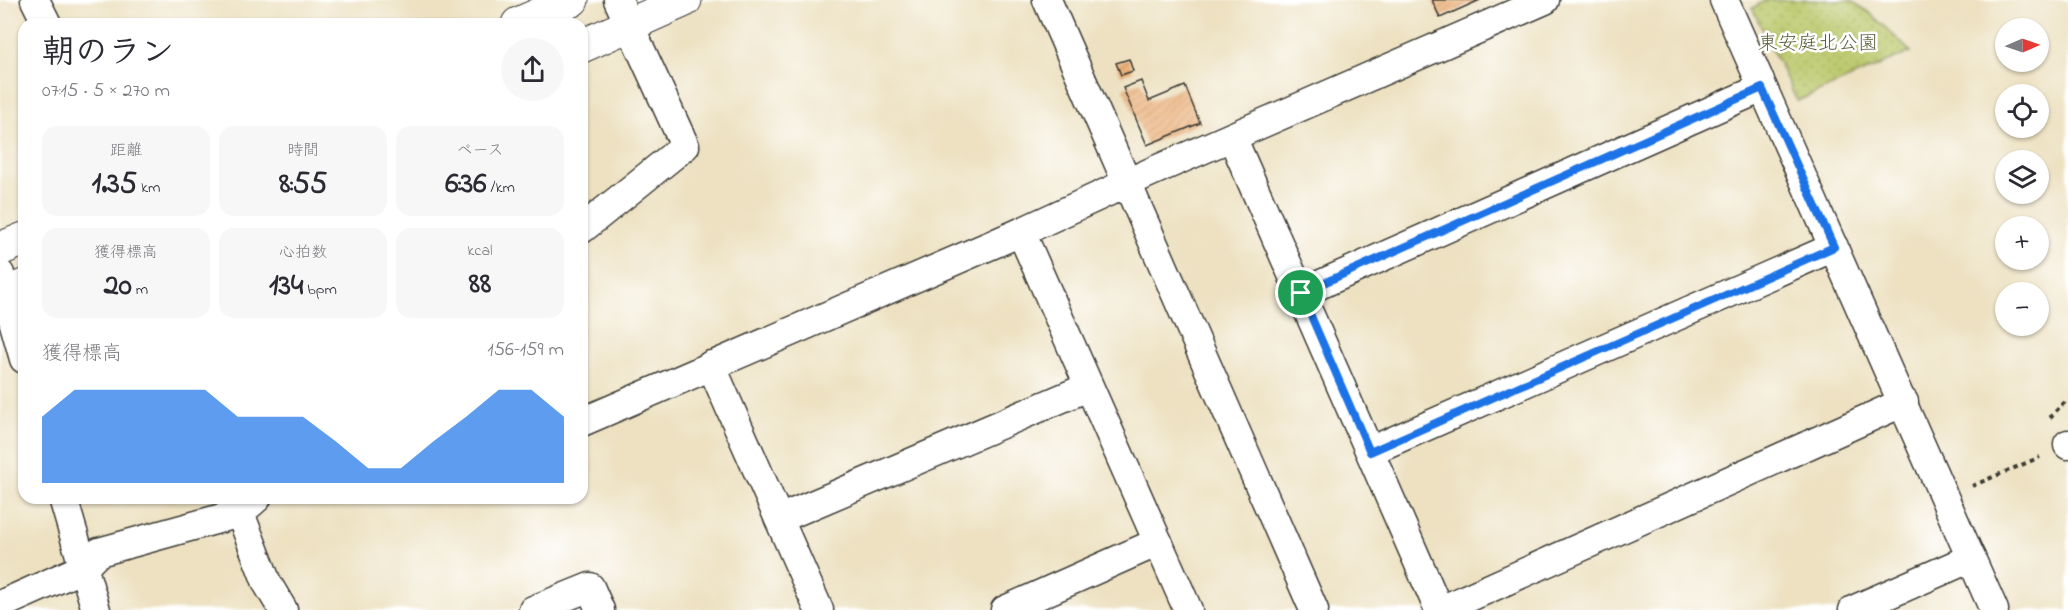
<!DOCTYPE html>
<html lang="ja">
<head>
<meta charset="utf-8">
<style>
  :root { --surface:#fff; --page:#f7f7f7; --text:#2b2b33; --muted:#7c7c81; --accent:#1a73e8 }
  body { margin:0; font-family:"Indie Flower","Klee One",sans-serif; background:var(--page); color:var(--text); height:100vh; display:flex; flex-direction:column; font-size:22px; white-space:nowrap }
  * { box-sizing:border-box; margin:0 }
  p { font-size:20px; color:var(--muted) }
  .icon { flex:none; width:33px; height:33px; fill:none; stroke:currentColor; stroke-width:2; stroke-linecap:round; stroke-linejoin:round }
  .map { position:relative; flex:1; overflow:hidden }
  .sheet { position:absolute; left:18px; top:18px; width:570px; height:486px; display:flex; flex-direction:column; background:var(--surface); border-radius:18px; box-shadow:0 2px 4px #0004 }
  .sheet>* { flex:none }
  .needle { width:39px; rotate:88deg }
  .buttons { position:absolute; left:1995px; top:18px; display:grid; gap:12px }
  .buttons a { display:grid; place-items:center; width:54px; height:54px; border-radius:50%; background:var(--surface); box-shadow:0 2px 4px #0004; font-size:30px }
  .pin { position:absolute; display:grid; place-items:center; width:51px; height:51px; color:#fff; margin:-26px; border:3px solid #fff; border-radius:50%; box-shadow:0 2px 6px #0007 }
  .round { display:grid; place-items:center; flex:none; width:63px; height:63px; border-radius:32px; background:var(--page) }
  .overview { display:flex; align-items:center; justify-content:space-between; height:102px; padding:0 24px }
  h1 { font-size:33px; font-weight:700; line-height:45px }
  .metrics { display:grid; grid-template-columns:repeat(3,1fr); gap:9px; height:102px; padding:6px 24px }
  .metrics div { display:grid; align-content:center; border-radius:15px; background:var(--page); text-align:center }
  .metrics b { font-size:30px; font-weight:700 }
  .metrics small { font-size:16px; font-weight:400 }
  .metrics p { font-size:16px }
  .chart { height:168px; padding:12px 24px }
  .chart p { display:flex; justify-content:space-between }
  .chart svg { width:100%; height:108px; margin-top:6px; fill:var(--accent); opacity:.7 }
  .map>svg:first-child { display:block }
  .park { fill:url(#park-dots); stroke:#6c7243; stroke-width:1.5 }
  .building { fill:url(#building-hatch) }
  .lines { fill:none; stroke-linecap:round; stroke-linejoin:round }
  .minor-casing { stroke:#3b3a35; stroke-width:31 }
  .trunk-casing { stroke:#3b3a35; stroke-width:35 }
  .path { stroke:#3b3a35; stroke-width:4; stroke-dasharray:4.5 4.5; stroke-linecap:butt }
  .minor { stroke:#fff; stroke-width:28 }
  .trunk { stroke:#fff; stroke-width:33 }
  .route-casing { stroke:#fff; stroke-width:12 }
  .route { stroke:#1a73e8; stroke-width:8 }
  .labels { text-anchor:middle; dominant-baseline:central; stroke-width:5; stroke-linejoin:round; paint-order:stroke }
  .park-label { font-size:20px; fill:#5c613b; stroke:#fff }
</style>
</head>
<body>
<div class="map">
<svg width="2068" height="610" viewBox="0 0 2068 610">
  <defs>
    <pattern id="park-dots" width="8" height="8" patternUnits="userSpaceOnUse" patternTransform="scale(1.5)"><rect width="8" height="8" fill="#bbc86a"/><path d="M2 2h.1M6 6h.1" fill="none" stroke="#a0ab5b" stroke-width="1.8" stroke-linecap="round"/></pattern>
    <pattern id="building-hatch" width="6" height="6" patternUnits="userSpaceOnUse" patternTransform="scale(1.5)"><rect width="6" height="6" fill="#ecb178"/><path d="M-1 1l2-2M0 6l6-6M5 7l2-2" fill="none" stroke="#ca9867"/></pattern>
  </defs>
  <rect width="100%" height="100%" fill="#fff"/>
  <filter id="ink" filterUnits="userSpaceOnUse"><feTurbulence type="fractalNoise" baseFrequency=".0167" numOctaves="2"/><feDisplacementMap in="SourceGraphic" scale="12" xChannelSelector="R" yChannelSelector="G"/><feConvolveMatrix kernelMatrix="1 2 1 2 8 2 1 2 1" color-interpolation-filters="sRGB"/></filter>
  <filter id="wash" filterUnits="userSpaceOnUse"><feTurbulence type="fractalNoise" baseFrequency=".008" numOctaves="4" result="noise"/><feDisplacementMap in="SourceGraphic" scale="24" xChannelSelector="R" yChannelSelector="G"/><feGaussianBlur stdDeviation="1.35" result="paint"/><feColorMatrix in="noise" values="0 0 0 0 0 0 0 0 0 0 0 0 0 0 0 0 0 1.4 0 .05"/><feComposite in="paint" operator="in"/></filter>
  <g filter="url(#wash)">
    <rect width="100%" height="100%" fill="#ede1c1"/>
    <!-- park -->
    <polygon class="park" points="1767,0 1850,0 1870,13 1911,52 1797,101 1752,8"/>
    <g id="blocks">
      <!-- building -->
      <g class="building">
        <polygon points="1432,0 1480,0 1440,18"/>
        <polygon points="1129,59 1133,71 1121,75 1116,63"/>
        <polygon points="1141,81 1149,101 1185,86 1200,123 1147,145 1123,88"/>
      </g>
    </g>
  </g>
  <g filter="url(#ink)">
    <use href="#blocks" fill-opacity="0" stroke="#3b3a35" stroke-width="1.5"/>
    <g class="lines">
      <defs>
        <g id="minor">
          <polyline points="35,0 47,24"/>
          <polyline points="1047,0 1314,610"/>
          <polyline points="1724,0 1994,610"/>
          <polyline points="1232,137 1439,610"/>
          <polyline points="582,229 685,146 618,0"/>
          <polyline points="1021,232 1188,610"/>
          <polyline points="0,274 24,359"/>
          <polyline points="1301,293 1762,88"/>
          <polyline points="711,365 819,610"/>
          <polyline points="582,422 1021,232 1151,172 1545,0"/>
          <polyline points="2068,444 2068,445"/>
          <polyline points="1370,451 1834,247"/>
          <polyline points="63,498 96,610"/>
          <polyline points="240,513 267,583 283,610"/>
          <polyline points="779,519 1088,387"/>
          <polyline points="0,605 83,568 99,552 240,513 257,498"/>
          <polyline points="533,610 590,587 600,610"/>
          <polyline points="1005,610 1158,542"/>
          <polyline points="1441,610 1904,402"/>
          <polyline points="1853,610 1971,558"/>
        </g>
        <g id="trunk">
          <polyline points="518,24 572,0"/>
          <polyline points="582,46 685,0"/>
          <polyline points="0,249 24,239"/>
          <polyline points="0,296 24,286"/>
        </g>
      </defs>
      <!-- minor casing -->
      <use href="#minor" class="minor-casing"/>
      <!-- trunk casing -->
      <use href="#trunk" class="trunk-casing"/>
      <!-- path -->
      <g class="path">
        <polyline points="2053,418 2051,416 2068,399"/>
        <polyline points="1972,486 2040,457"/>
      </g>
      <!-- minor -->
      <use href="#minor" class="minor"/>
      <!-- trunk -->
      <use href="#trunk" class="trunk"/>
    </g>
  </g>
  <g class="lines" filter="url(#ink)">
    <defs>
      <polygon id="route" points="1762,88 1834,247 1370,452 1301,293"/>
    </defs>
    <!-- route casing -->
    <use href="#route" class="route-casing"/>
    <!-- route -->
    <use href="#route" class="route"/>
  </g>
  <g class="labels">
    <!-- park labels -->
    <g class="park-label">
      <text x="1818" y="44">東安庭北公園</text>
    </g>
  </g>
</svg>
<div class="buttons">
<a><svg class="needle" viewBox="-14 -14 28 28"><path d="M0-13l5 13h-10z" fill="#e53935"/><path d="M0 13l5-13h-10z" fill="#7c7c81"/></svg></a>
<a><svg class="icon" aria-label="locate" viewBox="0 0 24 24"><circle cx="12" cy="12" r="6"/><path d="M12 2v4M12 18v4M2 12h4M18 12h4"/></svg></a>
<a><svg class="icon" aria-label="layers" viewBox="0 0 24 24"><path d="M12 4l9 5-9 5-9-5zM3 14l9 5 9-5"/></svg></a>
<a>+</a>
<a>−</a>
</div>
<div class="pin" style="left:1301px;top:293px;background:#1e9e55"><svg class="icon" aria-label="arrive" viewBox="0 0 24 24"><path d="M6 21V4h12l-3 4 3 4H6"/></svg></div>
<section class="sheet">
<div class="overview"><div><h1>朝のラン</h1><p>07:15 · 5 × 270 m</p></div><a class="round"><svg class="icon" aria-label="share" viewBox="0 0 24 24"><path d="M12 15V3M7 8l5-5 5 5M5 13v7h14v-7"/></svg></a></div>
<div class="metrics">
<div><p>距離</p><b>1.35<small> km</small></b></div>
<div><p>時間</p><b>8:55</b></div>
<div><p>ペース</p><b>6:36<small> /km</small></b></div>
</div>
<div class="metrics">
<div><p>獲得標高</p><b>20<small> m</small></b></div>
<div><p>心拍数</p><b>134<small> bpm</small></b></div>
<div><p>kcal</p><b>88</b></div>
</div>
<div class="chart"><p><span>獲得標高</span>156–159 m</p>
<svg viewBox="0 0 160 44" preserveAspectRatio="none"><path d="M0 44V17L10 6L20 6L30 6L40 6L50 6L60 17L70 17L80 17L90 27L100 38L110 38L120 27L130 17L140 6L150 6L160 17V44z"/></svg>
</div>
</section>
</div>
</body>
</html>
